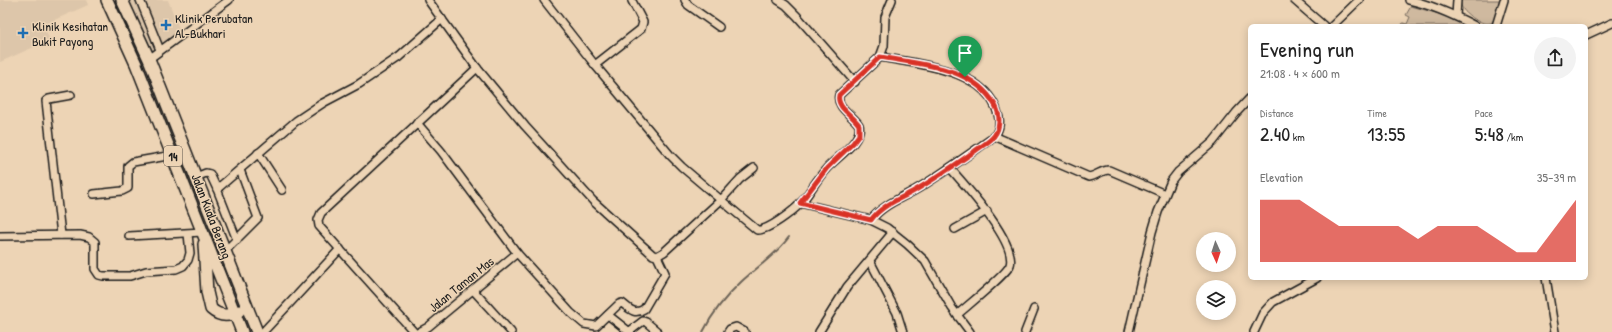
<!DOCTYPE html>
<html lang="en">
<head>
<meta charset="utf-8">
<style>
  :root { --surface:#fff; --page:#f2f2f2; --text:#222; --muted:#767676; --accent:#d93025 }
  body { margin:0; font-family:"Patrick Hand",sans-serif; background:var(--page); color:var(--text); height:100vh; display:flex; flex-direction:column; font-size:15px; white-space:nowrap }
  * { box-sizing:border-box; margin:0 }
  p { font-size:13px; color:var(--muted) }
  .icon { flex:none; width:22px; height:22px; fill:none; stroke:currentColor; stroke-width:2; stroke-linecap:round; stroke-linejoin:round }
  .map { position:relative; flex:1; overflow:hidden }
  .panel { position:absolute; left:1248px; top:24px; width:340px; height:256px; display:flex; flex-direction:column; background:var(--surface); border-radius:6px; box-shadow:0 2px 10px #0003 }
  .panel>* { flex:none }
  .needle { width:26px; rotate:177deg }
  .buttons { position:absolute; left:1196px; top:232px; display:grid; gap:8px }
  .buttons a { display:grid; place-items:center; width:40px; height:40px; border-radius:50%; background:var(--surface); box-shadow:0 2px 10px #0003; font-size:20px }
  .pin { position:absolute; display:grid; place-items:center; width:34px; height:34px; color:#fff; margin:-41px -17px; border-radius:50% 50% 50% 0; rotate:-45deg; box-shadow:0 0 4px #0007 }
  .pin .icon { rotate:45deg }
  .round { display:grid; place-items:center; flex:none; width:42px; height:42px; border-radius:21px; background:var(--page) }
  .headline { display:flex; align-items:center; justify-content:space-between; height:68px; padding:0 12px }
  h1 { font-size:22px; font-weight:600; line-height:30px }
  .figures { display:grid; grid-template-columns:repeat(3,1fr); gap:6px; height:68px; padding:4px 12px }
  .figures div { display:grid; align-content:center }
  .figures b { font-size:20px; font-weight:600 }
  .figures small { font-size:11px; font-weight:400 }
  .figures p { font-size:11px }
  .chart { height:112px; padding:8px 12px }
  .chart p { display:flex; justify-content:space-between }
  .chart svg { width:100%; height:72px; margin-top:4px; fill:var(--accent); opacity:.7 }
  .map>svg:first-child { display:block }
  .built { fill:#ddc6aa }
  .green { fill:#cfb99f; stroke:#766a5e }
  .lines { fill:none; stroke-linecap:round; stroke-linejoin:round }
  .stream { stroke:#6c6357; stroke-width:2 }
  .minor-casing { stroke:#1c1c1c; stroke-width:10 }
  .highway-casing { stroke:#1c1c1c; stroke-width:14 }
  .minor { stroke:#edd4b5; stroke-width:7 }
  .highway { stroke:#edd4b5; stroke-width:11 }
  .route-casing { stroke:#fff; stroke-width:8 }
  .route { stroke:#d93025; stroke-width:5 }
  .poi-dot { fill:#1f6fb2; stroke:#edd4b5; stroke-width:1.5 }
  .labels { text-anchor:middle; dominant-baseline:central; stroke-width:3; stroke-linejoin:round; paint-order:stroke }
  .shield { fill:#edd4b5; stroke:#5b534a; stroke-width:1 }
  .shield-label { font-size:12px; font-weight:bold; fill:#1c1c1c }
  .poi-label { font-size:13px; fill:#1c1c1c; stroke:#edd4b5; text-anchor:start }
  .street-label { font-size:13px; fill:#1c1c1c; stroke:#edd4b5 }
</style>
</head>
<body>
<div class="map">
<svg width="1612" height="332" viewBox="0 0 1612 332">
  <rect width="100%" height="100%" fill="#edd4b5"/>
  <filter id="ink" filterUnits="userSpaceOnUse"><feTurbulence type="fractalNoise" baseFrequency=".025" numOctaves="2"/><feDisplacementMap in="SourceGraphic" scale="8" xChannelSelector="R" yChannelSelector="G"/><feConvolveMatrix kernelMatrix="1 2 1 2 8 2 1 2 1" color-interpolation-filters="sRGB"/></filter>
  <g filter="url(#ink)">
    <!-- built -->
    <g class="built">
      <polygon points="0,0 86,0 88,5 43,25 50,40 0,62"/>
      <polygon points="130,0 168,0 182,36 155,57"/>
    </g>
    <!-- green -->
    <g class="green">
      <path d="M 1460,0 L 1500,0 C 1498,6 1497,16 1493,21 C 1487,29 1466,15 1463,9 C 1461,7 1461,3 1460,0 Z"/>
      <polygon points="1411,6 1443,15 1465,26 1401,26 1403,23 1407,24 1410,17 1406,15"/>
    </g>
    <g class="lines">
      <!-- stream -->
      <path class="stream" d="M 703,332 C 712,314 726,296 741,282 C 756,268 776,255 789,237"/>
      <defs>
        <g id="minor">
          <polyline points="140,0 160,50"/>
          <path d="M 428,0 L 477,68 L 525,126 L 593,201 L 653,255 L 657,256 L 664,252 L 721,200 L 757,230 C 768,231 793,211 801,203 C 810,192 817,179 827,168 C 837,157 863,141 859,125 C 853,115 836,108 839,95 L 880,57 L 884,46 L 885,17 L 892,0"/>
          <polyline points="544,0 595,65 670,155 682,167 721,200 740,179 754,168"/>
          <polyline points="685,0 688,5 719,27"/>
          <polyline points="778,0 786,5 797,16 855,82"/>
          <polyline points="1294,0 1324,26"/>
          <path d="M 1409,0 C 1432,5 1454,15 1475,26"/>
          <polyline points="1456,16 1457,0"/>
          <polyline points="1332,26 1359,0"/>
          <polyline points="1496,26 1504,0"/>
          <polyline points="1586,35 1612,23"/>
          <polyline points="149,59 229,0"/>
          <polyline points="595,65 641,29 643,22 632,1"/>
          <path d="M 417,123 L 441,151 L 517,253 L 571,313 L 584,324 L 596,326 L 619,304 L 622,303 C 630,309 634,315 644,309 L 665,273 L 657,256"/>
          <path d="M 994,136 L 1089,177 C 1097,176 1101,170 1109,170 L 1165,194"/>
          <polyline points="258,153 282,190"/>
          <path d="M 950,168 C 965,185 1017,243 1010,265 C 1007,274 967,306 957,315"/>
          <polyline points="196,177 206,173 210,174 217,189 237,240"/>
          <polyline points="217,189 296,121 323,103 359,84 399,57 442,19"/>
          <polyline points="94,194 122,191 128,188 128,166 133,162 173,155"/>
          <polyline points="800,203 871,220 887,228 907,244 925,261 952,308 970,332"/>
          <path d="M 871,220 C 884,203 905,197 922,186 C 946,171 968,155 991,139 C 999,133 1001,123 998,114 C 986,69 919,64 880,57"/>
          <polyline points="955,229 987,211"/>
          <polyline points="61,235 46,101 49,99 71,95"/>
          <polyline points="0,236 80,235 89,237 95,242 95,269 99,275 103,276 130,276 146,271 176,269 183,266 188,260 190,253 188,234"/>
          <polyline points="129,236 203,232"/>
          <polyline points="225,251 258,218 240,170"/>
          <polyline points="870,261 897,313 903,332"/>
          <polyline points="1546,278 1555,332"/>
          <polyline points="473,290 511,332"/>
          <polyline points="608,315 627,330 630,331 643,321 646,322 658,332"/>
          <polyline points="263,332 340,249"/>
          <polyline points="414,332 319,226 318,220 321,213 477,68"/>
          <polyline points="419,332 428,327 517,253"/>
          <polyline points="728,332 730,329 736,327 745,332"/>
          <polyline points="819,332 847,287 893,232"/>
          <polyline points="1025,332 1034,309"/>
          <polyline points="1129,332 1152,232 1158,212 1171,181 1178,172 1213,142 1236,113 1250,98"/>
          <polyline points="1254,332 1263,313 1273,302 1317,278"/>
        </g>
        <g id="highway">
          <polyline points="107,0 136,64 242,332"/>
          <polyline points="122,0 149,59 257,332"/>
          <path d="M 204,244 L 207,292 L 211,309 C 220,317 229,317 239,311"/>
        </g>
      </defs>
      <!-- minor casing -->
      <use href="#minor" class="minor-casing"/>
      <!-- highway casing -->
      <use href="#highway" class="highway-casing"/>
      <!-- minor -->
      <use href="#minor" class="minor"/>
      <!-- highway -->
      <use href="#highway" class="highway"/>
    </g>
  </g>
  <g class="lines" filter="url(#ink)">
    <defs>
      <path id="route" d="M 880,57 C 919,64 973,66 995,105 C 1000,114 1001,127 994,136 C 990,142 981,146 975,151 C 955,165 935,179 914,191 C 898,200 882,205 871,220 L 800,203 L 827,168 L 853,143 L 859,135 L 859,125 C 853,115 836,108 839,95 Z"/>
    </defs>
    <!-- route casing -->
    <use href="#route" class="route-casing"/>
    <!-- route -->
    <use href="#route" class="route"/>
  </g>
  <!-- markers -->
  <g class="poi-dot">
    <path d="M164 19h4v4h4v4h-4v4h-4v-4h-4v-4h4z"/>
    <path d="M21 27h4v4h4v4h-4v4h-4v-4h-4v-4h4z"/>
  </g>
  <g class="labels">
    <!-- shield labels -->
    <rect class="shield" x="164" y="146" width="18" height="20" rx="3"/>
    <g class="shield-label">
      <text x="173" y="156">14</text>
    </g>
    <!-- poi labels -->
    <g class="poi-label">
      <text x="175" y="18">Klinik Perubatan<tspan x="175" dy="15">Al-Bukhari</tspan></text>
      <text x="32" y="26">Klinik Kesihatan<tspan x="32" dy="15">Bukit Payong</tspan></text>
    </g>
    <!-- street labels -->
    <g class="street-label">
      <text transform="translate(212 216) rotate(69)">Jalan Kuala Berang</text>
      <text transform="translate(461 284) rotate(-39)">Jalan Taman Mas</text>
    </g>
  </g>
</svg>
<div class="buttons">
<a><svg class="needle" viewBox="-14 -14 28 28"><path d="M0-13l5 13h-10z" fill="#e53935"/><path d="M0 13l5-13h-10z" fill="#767676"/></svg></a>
<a><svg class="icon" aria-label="layers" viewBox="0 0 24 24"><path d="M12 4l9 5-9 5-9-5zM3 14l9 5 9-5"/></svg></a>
</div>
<div class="pin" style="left:965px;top:77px;background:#1e9e55"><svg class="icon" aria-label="arrive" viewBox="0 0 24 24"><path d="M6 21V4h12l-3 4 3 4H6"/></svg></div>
<section class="panel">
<div class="headline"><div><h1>Evening run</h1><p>21:08 · 4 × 600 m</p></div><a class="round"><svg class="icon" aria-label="share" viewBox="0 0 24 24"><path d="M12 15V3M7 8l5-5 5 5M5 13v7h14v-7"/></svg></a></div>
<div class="figures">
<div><p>Distance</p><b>2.40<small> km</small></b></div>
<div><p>Time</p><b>13:55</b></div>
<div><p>Pace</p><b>5:48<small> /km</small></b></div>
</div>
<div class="chart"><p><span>Elevation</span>35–39 m</p>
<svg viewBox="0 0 160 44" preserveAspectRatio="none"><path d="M0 44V6L10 6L20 6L30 14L40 22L50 22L60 22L70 22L80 30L90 22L100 22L110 22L120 30L130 38L140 38L150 22L160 6V44z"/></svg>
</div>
</section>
</div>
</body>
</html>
